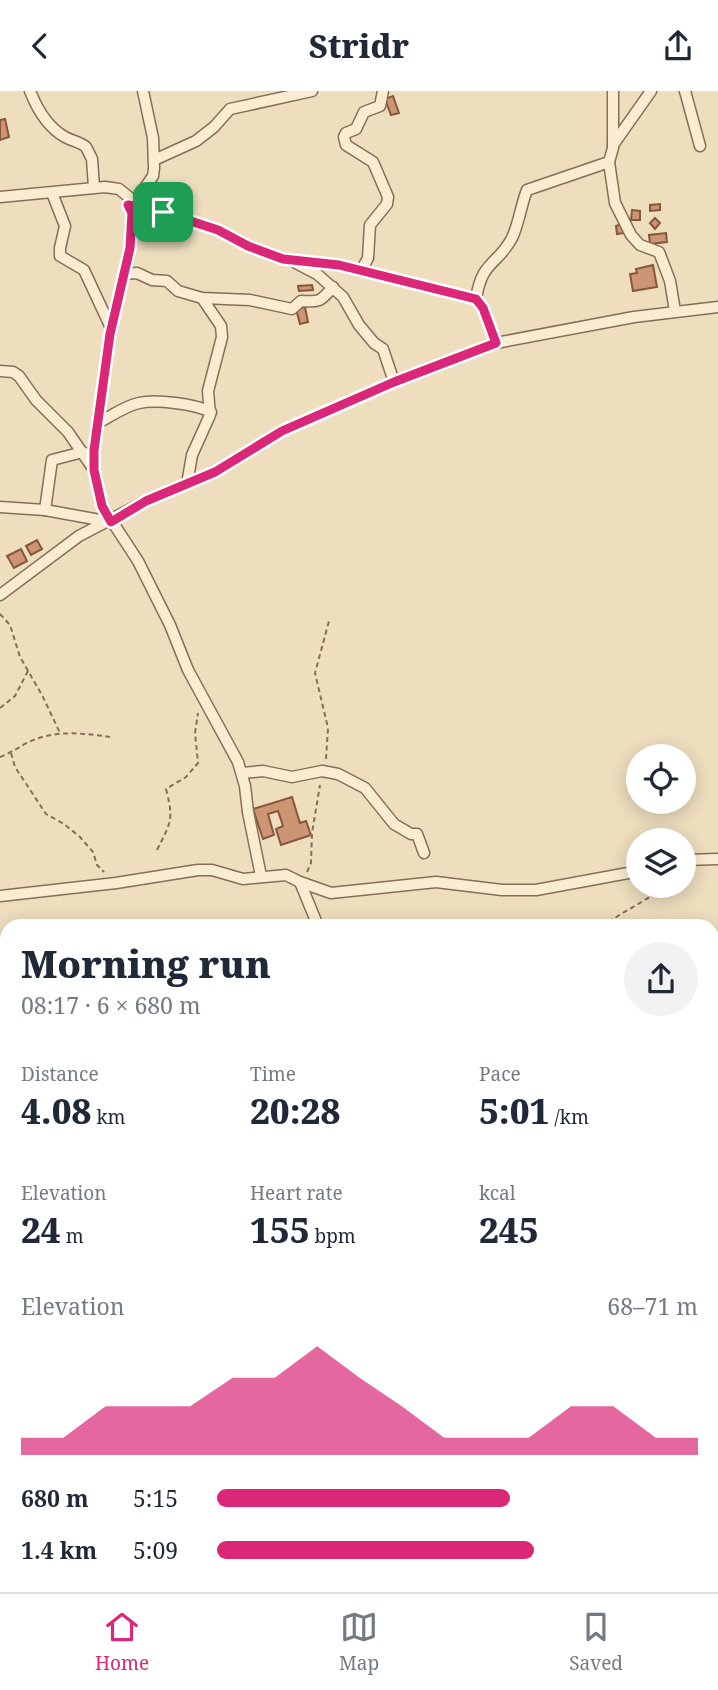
<!DOCTYPE html>
<html lang="en">
<head>
<meta charset="utf-8">
<style>
  :root { --surface:#fff; --page:#f2f2f3; --text:#1f2937; --muted:#747a83; --line:#e0e1e3; --accent:#db2777 }
  body { margin:0; font-family:"Noto Serif",serif; background:var(--page); color:var(--text); height:100vh; display:flex; flex-direction:column; font-size:26px; white-space:nowrap }
  * { box-sizing:border-box; margin:0 }
  p { font-size:23px; color:var(--muted) }
  .icon { flex:none; width:38px; height:38px; fill:none; stroke:currentColor; stroke-width:2; stroke-linecap:round; stroke-linejoin:round }
  .map { position:relative; flex:1; overflow:hidden }
  .side { position:absolute; left:0px; top:828px; width:719px; height:674px; display:flex; flex-direction:column; background:var(--surface); border-radius:21px 21px 0 0; box-shadow:0 4px 18px #0003 }
  .side>* { flex:none }
  .controls { position:absolute; left:626px; top:653px; display:grid; gap:14px }
  .controls a { display:grid; place-items:center; width:70px; height:70px; border-radius:50%; background:var(--surface); box-shadow:0 4px 18px #0003; font-size:35px }
  .pin { position:absolute; display:grid; place-items:center; width:60px; height:60px; color:#fff; margin:-30px; border-radius:14px; box-shadow:0 4px 10px #0006 }
  .round { display:grid; place-items:center; flex:none; width:74px; height:74px; border-radius:37px; background:var(--page) }
  .head { display:flex; align-items:center; justify-content:space-between; height:119px; padding:0 21px }
  h1 { font-size:38px; font-weight:800; line-height:52px }
  .figures { display:grid; grid-template-columns:repeat(3,1fr); gap:10px; height:119px; padding:7px 21px }
  .figures div { display:grid; align-content:center }
  .figures b { font-size:35px; font-weight:800 }
  .figures small { font-size:19px; font-weight:400 }
  .figures p { font-size:19px }
  .chart { height:196px; padding:14px 21px }
  .chart p { display:flex; justify-content:space-between }
  .chart svg { width:100%; height:126px; margin-top:7px; fill:var(--accent); opacity:.7 }
  ul { padding:0 21px; list-style:none; font-size:23px }
  li { display:grid; grid-template-columns:112px 84px 1fr; align-items:center; height:52px }
  li i { height:18px; border-radius:9px; background:var(--accent) }
  header { display:flex; justify-content:space-between; align-items:center; height:91px; padding:0 21px; background:var(--surface); font-size:32px; font-weight:800 }
  .tabs { display:flex; justify-content:space-around; align-items:center; height:98px; border-top:2px solid var(--line); background:var(--surface); font-size:19px; color:var(--muted) }
  .tabs a { display:grid; justify-items:center; gap:4px }
  .tabs .current { color:var(--accent) }
  .map>svg:first-child { display:block }
  .building { fill:#cd9573; stroke:#86573c; stroke-width:2 }
  .lines { fill:none; stroke-linecap:round; stroke-linejoin:round }
  .minor-casing { stroke:#876e57; stroke-width:13 }
  .path { stroke:#876e57; stroke-width:2; stroke-dasharray:5 3.5; stroke-linecap:butt }
  .minor { stroke:#f9ecd1; stroke-width:10 }
  .route-casing { stroke:#fff; stroke-width:14 }
  .route { stroke:#db2777; stroke-width:9 }
</style>
</head>
<body>
<header><svg class="icon" aria-label="back" viewBox="0 0 24 24"><path d="M15 5l-7 7 7 7"/></svg>Stridr<svg class="icon" aria-label="share" viewBox="0 0 24 24"><path d="M12 15V3M7 8l5-5 5 5M5 13v7h14v-7"/></svg></header>
<div class="map">
<svg width="718" height="1501" viewBox="0 0 718 1501">
  <rect width="100%" height="100%" fill="#eedebe"/>
  <!-- building -->
  <g class="building">
    <polygon points="393,5 399,22 391,24 385,8"/>
    <polygon points="5,28 9,46 0,49 0,29"/>
    <polygon points="660,113 660,119 650,120 650,114"/>
    <polygon points="632,119 640,120 640,129 631,129"/>
    <polygon points="655,127 660,132 655,138 650,132"/>
    <polygon points="622,133 624,142 617,143 616,135"/>
    <polygon points="666,142 667,151 650,153 649,144"/>
    <polygon points="653,174 657,196 633,200 630,183 637,182 636,178"/>
    <polygon points="312,194 313,199 299,200 298,195"/>
    <polygon points="305,216 308,231 300,233 296,218"/>
    <polygon points="37,449 42,458 31,464 26,455"/>
    <polygon points="21,458 27,470 14,477 7,465"/>
    <polygon points="292,706 300,732 306,730 311,744 281,754 276,738 283,735 278,720 268,723 274,744 263,748 253,718"/>
  </g>
  <g class="lines">
    <defs>
      <g id="minor">
        <path d="M 30,0 C 37,18 47,36 65,46 C 72,50 80,51 86,56 L 92,68 L 94,96"/>
        <polyline points="143,0 153,47 154,77 153,85 135,111 128,114 132,122 130,157 110,243 94,359 94,379 102,415 138,470 170,534 188,579 238,671 245,695 248,721 261,785"/>
        <polyline points="685,0 700,55"/>
        <polyline points="613,54 651,0"/>
        <polyline points="154,69 196,50 214,36 230,18 312,0"/>
        <polyline points="609,71 615,112 631,144 640,154 659,161 670,190 675,220"/>
        <polyline points="52,102 65,135 60,157 60,165 84,179 111,237"/>
        <polyline points="0,106 105,96 119,98 135,111"/>
        <polyline points="128,114 163,121 218,139 249,155 283,168 339,174 476,208 483,217 496,252"/>
        <polyline points="296,172 317,183 343,206 359,234 374,252 383,258 394,291"/>
        <polyline points="361,180 368,167 370,134 387,113 388,106 373,71 346,54 344,46 346,42 356,38 364,21 380,15 383,0"/>
        <path d="M 125,183 L 137,182 L 152,189 L 167,190 L 178,200 L 202,207 L 250,209 L 292,218 L 301,210 C 320,211 320,211 333,196"/>
        <path d="M 476,208 C 482,169 497,175 512,147 C 519,132 521,114 527,99 L 609,71 L 613,57 L 613,0"/>
        <polyline points="0,280 13,281 19,285 36,309 68,341 92,376"/>
        <path d="M 98,332 C 111,325 125,315 139,312 C 156,308 195,313 211,321"/>
        <polyline points="187,393 192,364 210,324 208,300 222,246 221,235 202,207"/>
        <polyline points="0,416 45,419 111,431"/>
        <polyline points="45,419 52,369 83,361"/>
        <polyline points="0,504 79,445 146,410 215,381 282,340 394,291 496,252 634,226 718,216"/>
        <polyline points="242,682 263,680 292,686 322,680 338,683 365,697 394,733 411,743 417,743 424,762"/>
        <polyline points="684,769 718,768"/>
        <polyline points="300,791 318,835"/>
        <polyline points="0,805 116,792 198,779 212,779 243,788 286,784 300,791 331,802 436,791 502,799 536,799 639,780"/>
        <polyline points="712,1111 718,1111"/>
        <polyline points="0,1199 7,1198"/>
        <polyline points="0,1446 7,1418"/>
        <polyline points="712,1481 718,1476"/>
        <polyline points="490,1501 492,1494"/>
        <polyline points="682,1501 692,1494"/>
      </g>
    </defs>
    <!-- minor casing -->
    <use href="#minor" class="minor-casing"/>
    <!-- path -->
    <g class="path">
      <polyline points="0,523 10,534 20,566 42,604 60,642"/>
      <polyline points="0,617 15,605 28,580"/>
      <polyline points="11,662 15,676 46,723 64,733 80,746 93,761 97,774 104,781"/>
      <path d="M 0,666 C 11,662 20,655 31,650 C 56,639 83,642 110,646"/>
      <polyline points="326,668 328,637 315,582 329,530"/>
      <path d="M 157,759 C 171,731 174,729 166,698 L 186,686 L 198,672 L 195,642 L 198,622"/>
      <polyline points="307,781 311,772 312,742 320,694"/>
      <polyline points="601,835 670,794"/>
      <polyline points="712,1057 718,1055"/>
      <polyline points="712,1318 718,1332"/>
      <polyline points="718,1359 713,1365 718,1388"/>
    </g>
    <!-- minor -->
    <use href="#minor" class="minor"/>
  </g>
  <g class="lines">
    <defs>
      <polygon id="route" points="128,114 163,121 218,139 248,155 283,168 339,174 476,208 483,217 496,252 394,291 282,340 215,381 146,410 111,431 102,415 94,379 94,359 110,243 130,157 132,122"/>
    </defs>
    <!-- route casing -->
    <use href="#route" class="route-casing"/>
    <!-- route -->
    <use href="#route" class="route"/>
  </g>
</svg>
<div class="controls">
<a><svg class="icon" aria-label="locate" viewBox="0 0 24 24"><circle cx="12" cy="12" r="6"/><path d="M12 2v4M12 18v4M2 12h4M18 12h4"/></svg></a>
<a><svg class="icon" aria-label="layers" viewBox="0 0 24 24"><path d="M12 4l9 5-9 5-9-5zM3 14l9 5 9-5"/></svg></a>
</div>
<div class="pin" style="left:163px;top:121px;background:#1e9e55"><svg class="icon" aria-label="arrive" viewBox="0 0 24 24"><path d="M6 21V4h12l-3 4 3 4H6"/></svg></div>
<section class="side">
<div class="head"><div><h1>Morning run</h1><p>08:17 · 6 × 680 m</p></div><a class="round"><svg class="icon" aria-label="share" viewBox="0 0 24 24"><path d="M12 15V3M7 8l5-5 5 5M5 13v7h14v-7"/></svg></a></div>
<div class="figures">
<div><p>Distance</p><b>4.08<small> km</small></b></div>
<div><p>Time</p><b>20:28</b></div>
<div><p>Pace</p><b>5:01<small> /km</small></b></div>
</div>
<div class="figures">
<div><p>Elevation</p><b>24<small> m</small></b></div>
<div><p>Heart rate</p><b>155<small> bpm</small></b></div>
<div><p>kcal</p><b>245</b></div>
</div>
<div class="chart"><p><span>Elevation</span>68–71 m</p>
<svg viewBox="0 0 160 44" preserveAspectRatio="none"><path d="M0 44V38L10 38L20 27L30 27L40 27L50 17L60 17L70 6L80 17L90 27L100 38L110 38L120 38L130 27L140 27L150 38L160 38V44z"/></svg>
</div>
<ul>
<li><b>680 m</b>5:15<i style="width:61%"></i></li>
<li><b>1.4 km</b>5:09<i style="width:66%"></i></li>
</ul>
</section>
</div>
<nav class="tabs">
<a class="current"><svg class="icon" aria-label="home" viewBox="0 0 24 24"><path d="M3 11l9-7 9 7M6 9v11h12V9"/></svg>Home</a>
<a><svg class="icon" aria-label="map" viewBox="0 0 24 24"><path d="M3 6l6-2 6 2 6-2v14l-6 2-6-2-6 2zM9 4v14M15 6v14"/></svg>Map</a>
<a><svg class="icon" aria-label="saved" viewBox="0 0 24 24"><path d="M7 4h10v16l-5-4-5 4z"/></svg>Saved</a>
</nav>
</body>
</html>
